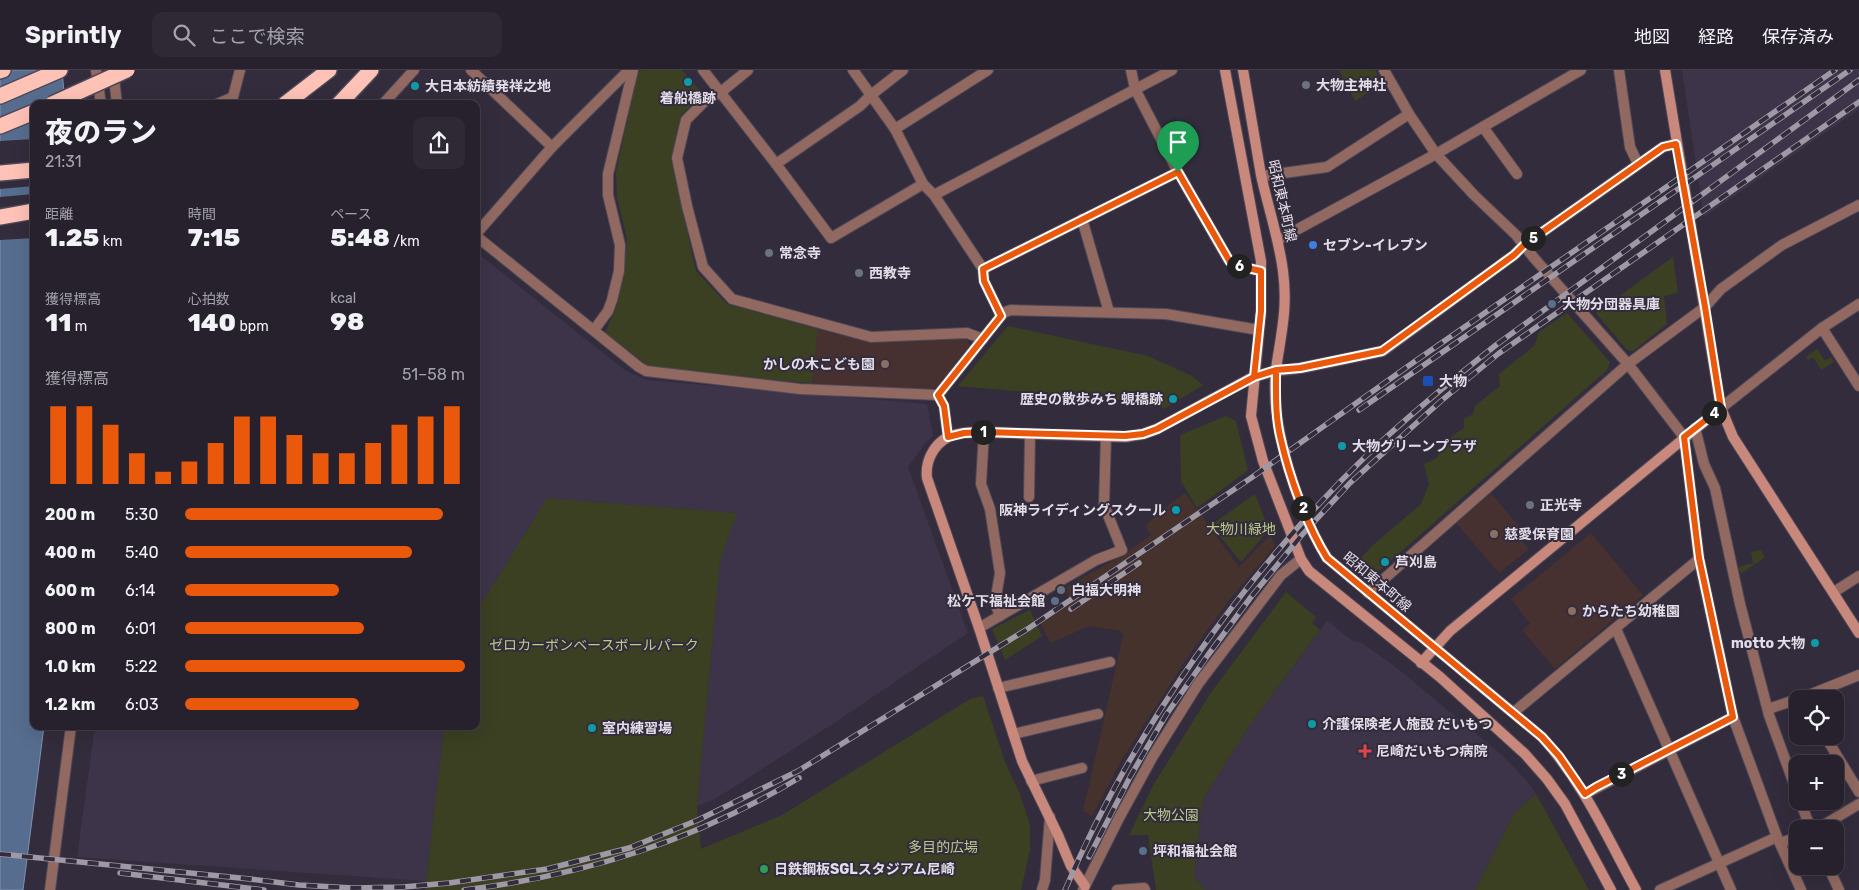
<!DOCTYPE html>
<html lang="ja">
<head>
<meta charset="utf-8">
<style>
  :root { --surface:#26212d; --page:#2e2935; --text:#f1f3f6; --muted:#a4a3aa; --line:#423e49; --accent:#ea580c }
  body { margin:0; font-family:Rubik,"Noto Sans JP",sans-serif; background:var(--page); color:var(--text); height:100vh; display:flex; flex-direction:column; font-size:19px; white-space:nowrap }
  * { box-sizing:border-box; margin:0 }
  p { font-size:16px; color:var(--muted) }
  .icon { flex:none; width:28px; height:28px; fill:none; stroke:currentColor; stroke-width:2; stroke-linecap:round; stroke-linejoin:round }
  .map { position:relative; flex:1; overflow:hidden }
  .details { position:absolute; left:30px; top:30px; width:450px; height:630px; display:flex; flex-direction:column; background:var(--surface); border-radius:10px; box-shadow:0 5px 20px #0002,0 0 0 1px var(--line) }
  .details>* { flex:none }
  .fabs { position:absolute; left:1789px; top:620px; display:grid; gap:10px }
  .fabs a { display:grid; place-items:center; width:55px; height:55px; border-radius:10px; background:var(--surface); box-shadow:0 5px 20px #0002,0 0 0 1px var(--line); font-size:25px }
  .pin { position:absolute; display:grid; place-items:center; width:42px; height:42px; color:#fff; margin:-51px -21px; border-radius:50% 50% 50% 0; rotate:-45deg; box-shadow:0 0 5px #0007 }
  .pin .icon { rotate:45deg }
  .km { position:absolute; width:25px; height:25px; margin:-12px; border-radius:50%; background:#222; color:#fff; font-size:14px; line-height:25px; text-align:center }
  .round { display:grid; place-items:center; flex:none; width:52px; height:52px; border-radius:10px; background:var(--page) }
  .summary { display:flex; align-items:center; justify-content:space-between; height:85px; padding:0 15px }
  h1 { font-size:28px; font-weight:800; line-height:38px }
  .figures { display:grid; grid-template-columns:repeat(3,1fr); gap:8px; height:85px; padding:5px 15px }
  .figures div { display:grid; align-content:center }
  .figures b { font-size:25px; font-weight:800 }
  .figures small { font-size:14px; font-weight:400 }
  .figures p { font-size:14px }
  .chart { height:140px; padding:10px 15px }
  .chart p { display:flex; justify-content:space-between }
  .chart svg { width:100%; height:90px; margin-top:5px; stroke:var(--accent); stroke-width:6 }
  ul { padding:0 15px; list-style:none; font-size:16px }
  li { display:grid; grid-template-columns:80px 60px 1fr; align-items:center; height:38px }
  li i { height:12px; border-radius:6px; background:var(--accent) }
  header { display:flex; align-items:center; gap:30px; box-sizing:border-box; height:70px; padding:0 25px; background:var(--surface); border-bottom:1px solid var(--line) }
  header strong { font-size:24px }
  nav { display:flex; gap:28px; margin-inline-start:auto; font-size:18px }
  .search { width:350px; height:45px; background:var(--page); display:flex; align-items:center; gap:12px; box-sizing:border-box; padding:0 18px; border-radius:10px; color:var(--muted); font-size:19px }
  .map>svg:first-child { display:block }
  .commercial { fill:#46322d }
  .built { fill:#3e344a }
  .education { fill:#463130 }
  .green { fill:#3b4023 }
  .water { fill:#576d8f; stroke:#818faa }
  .pier { fill:#332c3c }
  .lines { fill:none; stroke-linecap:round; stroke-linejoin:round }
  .street-casing { stroke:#4f4858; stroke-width:12 }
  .secondary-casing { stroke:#4f4858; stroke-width:12 }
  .highway-casing { stroke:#4f4858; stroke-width:18 }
  .street { stroke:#916960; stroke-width:10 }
  .secondary { stroke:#c8887b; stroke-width:10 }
  .highway { stroke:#fec2b6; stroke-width:15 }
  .rail-casing { stroke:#9f99a6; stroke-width:5.5 }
  .rail { stroke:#332c3c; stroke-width:4; stroke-dasharray:11; stroke-linecap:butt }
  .highway-bridge-casing { stroke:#4f4858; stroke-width:18; stroke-linecap:butt }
  .highway-bridge { stroke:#fec2b6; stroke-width:15 }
  .route-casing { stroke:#fff; stroke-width:10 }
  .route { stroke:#ea580c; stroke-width:6 }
  .culture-dot { fill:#0f9aa8; stroke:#332c3c; stroke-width:2 }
  .worship-dot { fill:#6b7280; stroke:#332c3c; stroke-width:2 }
  .shop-dot { fill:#3f7fe0; stroke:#332c3c; stroke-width:2 }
  .service-dot { fill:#5c6f8a; stroke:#332c3c; stroke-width:2 }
  .education-dot { fill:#8d6e63; stroke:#332c3c; stroke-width:2 }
  .transit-dot { fill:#1a4fb4; stroke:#332c3c; stroke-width:2 }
  .health-dot { fill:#e0444e; stroke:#332c3c; stroke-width:2 }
  .leisure-dot { fill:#2e9e5b; stroke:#332c3c; stroke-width:2 }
  .labels { text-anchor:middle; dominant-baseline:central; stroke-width:4; stroke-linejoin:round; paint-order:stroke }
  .poi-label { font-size:14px; font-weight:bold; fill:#e2dde8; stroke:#332c3c; text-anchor:start }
  .street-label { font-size:14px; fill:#e2dde8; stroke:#332c3c }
  .park-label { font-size:14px; fill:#bdcb88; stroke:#332c3c }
</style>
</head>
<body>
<header>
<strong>Sprintly</strong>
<div class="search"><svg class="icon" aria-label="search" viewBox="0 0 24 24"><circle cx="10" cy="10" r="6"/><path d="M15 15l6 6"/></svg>ここで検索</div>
<nav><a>地図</a><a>経路</a><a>保存済み</a></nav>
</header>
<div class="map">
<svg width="1859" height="820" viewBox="0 0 1859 820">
  <rect width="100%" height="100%" fill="#332c3c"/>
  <!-- commercial -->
  <polygon class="commercial" points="1185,423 1239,497 1270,465 1275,476 1230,529 1187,588 1121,691 1092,746 1083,741 1123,566 1120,561 1089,556 1051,573 1040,553 1071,533 1064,518 1120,487 1151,465 1145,456 1163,439"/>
  <!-- built -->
  <g class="built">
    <polygon points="1682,0 1859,0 1859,39 1704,147"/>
    <polygon points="476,182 626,301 647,310 927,334 933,366 926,372 908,397 968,563 831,655 715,729 697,736 720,491 736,443 547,428 476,542"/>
    <polygon points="1327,551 1353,571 1362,573 1397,598 1503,686 1527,711 1536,724 1514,743 1475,820 1205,820 1194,806 1203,729 1250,655"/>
    <polygon points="95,656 444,656 426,811 77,787"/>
  </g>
  <!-- education -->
  <g class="education">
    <polygon points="818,259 868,272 965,267 970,275 938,316 928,320 812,313"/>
    <polygon points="1491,423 1524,462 1519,467 1529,479 1499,503 1456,453"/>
    <polygon points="1591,463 1643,525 1555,599 1522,560 1530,554 1511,529"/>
  </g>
  <!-- green -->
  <g class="green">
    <polygon points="641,0 682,0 704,25 681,45 671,88 696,201 727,234 818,259 812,313 738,308 650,297 605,263 617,235 624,201 627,169 617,128 616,102 637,3"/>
    <polygon points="1339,0 1375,0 1382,14 1355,31"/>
    <polygon points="1673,187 1678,223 1664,226 1667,254 1633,281 1627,280 1596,243"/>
    <path d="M 1567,243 L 1610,292 L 1607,300 L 1378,502 L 1361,488 L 1373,475 L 1421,434 L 1429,414 L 1424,394 L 1437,388 C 1441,374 1452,365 1464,358 L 1464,349 L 1473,344 L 1475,336 L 1500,316 L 1499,304 L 1534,276 L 1539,262 Z"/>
    <polygon points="1008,256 1148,286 1192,306 1203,315 1164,339 1156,333 958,316"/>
    <polygon points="1817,279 1825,291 1831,287 1834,292 1821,300 1813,287 1808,290 1806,287"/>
    <polygon points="1226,346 1236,351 1248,400 1197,438 1181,411 1180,365"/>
    <polygon points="1255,424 1269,460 1241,492 1211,455"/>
    <polygon points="547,428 737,443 720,491 697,736 701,779 782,745 970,629 983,626 1005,692 1020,724 1030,755 1030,780 1021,820 425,820 444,656 476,656 476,542"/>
    <polygon points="1761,480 1765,487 1741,504 1738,497 1753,493 1751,482"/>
    <polygon points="1286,522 1316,547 1312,553 1320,560 1250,655 1203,729 1194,806 1205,820 1156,820 1148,765 1129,765 1154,714 1210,624"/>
    <polygon points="1030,540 1042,566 1005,590 992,559"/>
    <polygon points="1536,724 1589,820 1475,820 1514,743"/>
  </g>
  <!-- water -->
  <polygon class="water" points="0,0 62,0 65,34 34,34 34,656 44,656 23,820 0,820"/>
  <!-- pier -->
  <g class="pier">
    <polygon points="34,69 34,116 0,119 0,71"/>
    <polygon points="34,124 34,168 0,170 0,127"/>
  </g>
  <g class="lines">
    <defs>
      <g id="street">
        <polyline points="96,0 101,34"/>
        <polyline points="113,0 117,34"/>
        <polyline points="471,0 552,77"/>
        <polyline points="703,0 776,94 831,168 923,114"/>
        <polyline points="748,0 721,22 704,32 686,50 677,88 687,136 703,197 732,229 871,267 967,263 983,269"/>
        <polyline points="853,0 895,59 923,114 934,125 983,199 984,211 1001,246"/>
        <polyline points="1131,0 1135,19 1178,102 1228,189 1234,195 1261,201"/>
        <polyline points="1384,0 1409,44 1436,84 1474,125 1516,165 1534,188 1628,294 1684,367 1699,489 1733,647 1777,767 1801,820"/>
        <polyline points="1619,0 1630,77 1638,94"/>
        <polyline points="217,34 233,27 240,0"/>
        <polyline points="383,34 414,0"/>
        <polyline points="1483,57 1517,104"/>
        <polyline points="895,59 988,0"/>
        <polyline points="776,94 860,36 871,25 903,0"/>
        <polyline points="1262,106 1327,97 1409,44"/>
        <polyline points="934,125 1172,0"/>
        <polyline points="1082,149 1109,242"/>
        <polyline points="476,164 552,77 629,0"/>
        <polyline points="476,166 639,297 646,301 800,319 938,325"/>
        <polyline points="1278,170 1436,84 1581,0"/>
        <polyline points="983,199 1178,102"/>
        <polyline points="1822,258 1859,316"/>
        <polyline points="594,260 608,241 612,230 619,201 620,175 608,125 608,104 633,0"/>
        <polyline points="1253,307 1276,301 1301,298 1383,281 1514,185 1524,175 1663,77 1676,74"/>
        <polyline points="938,325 1001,246 1005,242 1011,240 1166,244 1259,260"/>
        <polyline points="938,325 944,336 948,367"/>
        <polyline points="1721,338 1822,258 1859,234"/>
        <polyline points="1695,358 1704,394 1715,418 1740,534 1769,645 1798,725"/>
        <polyline points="984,362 981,414 990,439 1000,503 995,533 1000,546"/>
        <polyline points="1029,427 1030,364"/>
        <polyline points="1834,522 1859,506"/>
        <polyline points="1368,523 1628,294 1705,237 1721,219 1782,175 1859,135"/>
        <polyline points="979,558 1096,490 1122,480 1104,435 1106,366"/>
        <polyline points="1616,559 1731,820"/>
        <polyline points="998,618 1110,592"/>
        <polyline points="1799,629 1859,605"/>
        <polyline points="1768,639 1798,629"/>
        <polyline points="1514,642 1699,489"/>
        <polyline points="1013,664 1098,644"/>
        <polyline points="1825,666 1859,722"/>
        <polyline points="1031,711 1082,698"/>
        <polyline points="1585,724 1733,647"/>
        <polyline points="1800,731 1811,759"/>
        <polyline points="1817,759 1859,734"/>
        <polyline points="1780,773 1798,767"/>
        <polyline points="1828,796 1839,820"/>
        <polyline points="50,820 71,656"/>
        <polyline points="1042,820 1045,810 1050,747"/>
        <polyline points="1083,820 1119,748 1153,686 1198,614 1281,505 1301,489"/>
        <polyline points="1117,820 1144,818 1145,820"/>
        <polyline points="1660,820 1777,767"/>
      </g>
      <g id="secondary">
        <polyline points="1225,0 1261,191 1261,241 1251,346 1263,391 1301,489 1309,501 1440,607 1525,684 1547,709 1565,734 1611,820"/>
        <path d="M 1243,0 C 1249,35 1255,70 1261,105 C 1268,137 1279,169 1283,201 C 1288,238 1281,264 1276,299 C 1269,354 1298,441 1327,488 L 1542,667 C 1583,712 1607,767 1636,820"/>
        <polyline points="1665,0 1721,338 1733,367 1859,563"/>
        <polyline points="1421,593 1450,561 1721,338"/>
        <path d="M 1085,816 L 1071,796 L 1058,765 L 1022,691 L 979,558 L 927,408 C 925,392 933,375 948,367 C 959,362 973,362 984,362 L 1125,367 L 1143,364 L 1157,359 L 1253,307"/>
      </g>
      <g id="highway">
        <polyline points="0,1 3,0"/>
        <polyline points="0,26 60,0"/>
        <polyline points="285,34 329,0"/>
        <polyline points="339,34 371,0"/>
        <polyline points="0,56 34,42"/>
        <polyline points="0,103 34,100"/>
        <polyline points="0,147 34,141"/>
      </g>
    </defs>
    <!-- street casing -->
    <use href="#street" class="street-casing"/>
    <!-- secondary casing -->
    <use href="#secondary" class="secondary-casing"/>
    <!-- highway casing -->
    <use href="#highway" class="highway-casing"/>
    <!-- street -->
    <use href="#street" class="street"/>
    <!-- secondary -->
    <use href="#secondary" class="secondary"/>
    <!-- highway -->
    <use href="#highway" class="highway"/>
    <defs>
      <g id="rail">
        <polyline points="1359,340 1850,0"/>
        <polyline points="1071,539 1139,493"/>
        <polyline points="0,784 250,809 299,815 353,818 403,817 449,813 547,799 629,778 698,750 798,701 1029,558 1251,408 1414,292 1835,0"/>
        <polyline points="1089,787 1130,707 1166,645 1208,585 1251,527 1301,466 1350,413 1441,331 1498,284 1859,32"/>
        <polyline points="120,803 264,820"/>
        <path d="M 464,820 C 585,805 694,771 799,708"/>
        <path d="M 1065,820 C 1132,662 1244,504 1367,385 C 1408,346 1452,310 1496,275 L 1859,10"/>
      </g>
    </defs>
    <!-- rail casing -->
    <use href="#rail" class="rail-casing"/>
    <!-- rail -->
    <use href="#rail" class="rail"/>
    <defs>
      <polyline id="highway-bridge" points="52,34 127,0"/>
    </defs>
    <!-- highway-bridge casing -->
    <use href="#highway-bridge" class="highway-bridge-casing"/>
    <!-- highway-bridge -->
    <use href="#highway-bridge" class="highway-bridge"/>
  </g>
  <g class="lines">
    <defs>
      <path id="route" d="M 1178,102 L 983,199 L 984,211 L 1001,246 L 938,325 L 944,336 L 948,367 L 964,363 L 984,362 L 1125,366 L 1143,364 L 1157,359 L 1254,307 L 1276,300 C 1276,324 1275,347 1281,370 C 1289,406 1307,456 1327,488 L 1542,667 L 1559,686 L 1585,724 L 1596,717 L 1733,647 L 1699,488 L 1684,367 L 1721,338 L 1705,237 L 1676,74 L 1663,77 L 1524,175 L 1514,185 L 1382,281 L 1300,298 L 1276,300 L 1254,307 L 1261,241 L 1261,201 L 1234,195 L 1230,192 L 1178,102"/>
    </defs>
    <!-- route casing -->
    <use href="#route" class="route-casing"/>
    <!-- route -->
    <use href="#route" class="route"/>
  </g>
  <!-- markers -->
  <g class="culture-dot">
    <circle cx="688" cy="12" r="5"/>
    <circle cx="415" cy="16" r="5"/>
    <circle cx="1173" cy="329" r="5"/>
    <circle cx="1342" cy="376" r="5"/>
    <circle cx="1176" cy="440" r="5"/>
    <circle cx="1385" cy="492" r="5"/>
    <circle cx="1815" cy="573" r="5"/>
    <circle cx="1312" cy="654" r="5"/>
    <circle cx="592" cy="658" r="5"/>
  </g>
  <g class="worship-dot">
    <circle cx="1306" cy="15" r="5"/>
    <circle cx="769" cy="183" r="5"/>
    <circle cx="859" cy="203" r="5"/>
    <circle cx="1530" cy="435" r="5"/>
    <circle cx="1061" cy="520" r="5"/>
  </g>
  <circle class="shop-dot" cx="1313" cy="175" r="5"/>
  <g class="service-dot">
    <circle cx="1552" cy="234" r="5"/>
    <circle cx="1055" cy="531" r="5"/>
    <circle cx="1143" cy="781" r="5"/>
  </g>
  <g class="education-dot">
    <circle cx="885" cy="294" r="5"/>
    <circle cx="1494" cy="464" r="5"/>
    <circle cx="1572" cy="541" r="5"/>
  </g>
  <rect class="transit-dot" x="1422" y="305" width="12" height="12" rx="2.5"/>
  <path class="health-dot" d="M1362.5 673.5h5v5h5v5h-5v5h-5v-5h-5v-5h5z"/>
  <circle class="leisure-dot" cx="764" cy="799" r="5"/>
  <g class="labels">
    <!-- poi labels -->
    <g class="poi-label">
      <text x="1316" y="15">大物主神社</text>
      <text x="425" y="16">大日本紡績発祥之地</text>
      <text x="688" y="28" text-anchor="middle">着船橋跡</text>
      <text x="1323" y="175">セブン-イレブン</text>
      <text x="779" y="183">常念寺</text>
      <text x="869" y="203">西教寺</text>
      <text x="1562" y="234">大物分団器具庫</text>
      <text x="875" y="294" text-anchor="end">かしの木こども園</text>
      <text x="1439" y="311">大物</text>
      <text x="1163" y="329" text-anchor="end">歴史の散歩みち 蜆橋跡</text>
      <text x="1352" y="376">大物グリーンプラザ</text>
      <text x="1540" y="435">正光寺</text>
      <text x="1166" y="440" text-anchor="end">阪神ライディングスクール</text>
      <text x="1504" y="464">慈愛保育園</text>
      <text x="1395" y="492">芦刈島</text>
      <text x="1071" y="520">白福大明神</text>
      <text x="1045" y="531" text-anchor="end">松ケ下福祉会館</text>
      <text x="1582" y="541">からたち幼稚園</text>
      <text x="1805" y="573" text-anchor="end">motto 大物</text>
      <text x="1322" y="654">介護保険老人施設 だいもつ</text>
      <text x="602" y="658">室内練習場</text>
      <text x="1376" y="681">尼崎だいもつ病院</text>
      <text x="1153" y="781">坪和福祉会館</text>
      <text x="774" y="799">日鉄鋼板SGLスタジアム尼崎</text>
    </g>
    <!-- street labels -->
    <g class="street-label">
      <text transform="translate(1282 131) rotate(77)">昭和東本町線</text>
      <text transform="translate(1377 512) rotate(40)">昭和東本町線</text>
    </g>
    <!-- park labels -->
    <g class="park-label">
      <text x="1241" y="459">大物川緑地</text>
      <text x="594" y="575">ゼロカーボンベースボールパーク</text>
      <text x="1171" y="745">大物公園</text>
      <text x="943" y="777">多目的広場</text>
    </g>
  </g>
</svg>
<div class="fabs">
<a><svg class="icon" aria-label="locate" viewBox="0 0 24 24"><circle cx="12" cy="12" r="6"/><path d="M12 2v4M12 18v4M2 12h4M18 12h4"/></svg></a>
<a>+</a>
<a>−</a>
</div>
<div class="pin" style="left:1178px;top:102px;background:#1e9e55"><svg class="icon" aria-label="arrive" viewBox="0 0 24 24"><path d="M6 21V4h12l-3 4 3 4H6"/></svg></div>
<b class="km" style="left:983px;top:362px">1</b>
<b class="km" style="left:1303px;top:438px">2</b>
<b class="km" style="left:1621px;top:704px">3</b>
<b class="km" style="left:1714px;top:343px">4</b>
<b class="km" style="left:1533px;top:168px">5</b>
<b class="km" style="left:1239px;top:196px">6</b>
<section class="details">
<div class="summary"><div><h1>夜のラン</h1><p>21:31</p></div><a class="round"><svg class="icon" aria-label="share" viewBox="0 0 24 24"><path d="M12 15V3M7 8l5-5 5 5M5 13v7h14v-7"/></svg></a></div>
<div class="figures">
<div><p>距離</p><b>1.25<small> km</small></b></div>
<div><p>時間</p><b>7:15</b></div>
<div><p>ペース</p><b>5:48<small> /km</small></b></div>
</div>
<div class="figures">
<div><p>獲得標高</p><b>11<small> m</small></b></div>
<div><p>心拍数</p><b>140<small> bpm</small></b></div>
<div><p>kcal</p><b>98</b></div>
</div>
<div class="chart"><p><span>獲得標高</span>51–58 m</p>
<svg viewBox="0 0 160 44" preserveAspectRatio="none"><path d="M5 44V6M15 44V6M25 44V15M35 44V29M45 44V38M55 44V33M65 44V24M75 44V11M85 44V11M95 44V20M105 44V29M115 44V29M125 44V24M135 44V15M145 44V11M155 44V6"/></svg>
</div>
<ul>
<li><b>200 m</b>5:30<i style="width:92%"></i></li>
<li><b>400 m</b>5:40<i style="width:81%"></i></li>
<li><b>600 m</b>6:14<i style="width:55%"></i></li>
<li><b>800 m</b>6:01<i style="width:64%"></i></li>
<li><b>1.0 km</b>5:22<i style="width:100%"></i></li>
<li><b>1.2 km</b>6:03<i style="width:62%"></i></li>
</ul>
</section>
</div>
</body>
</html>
